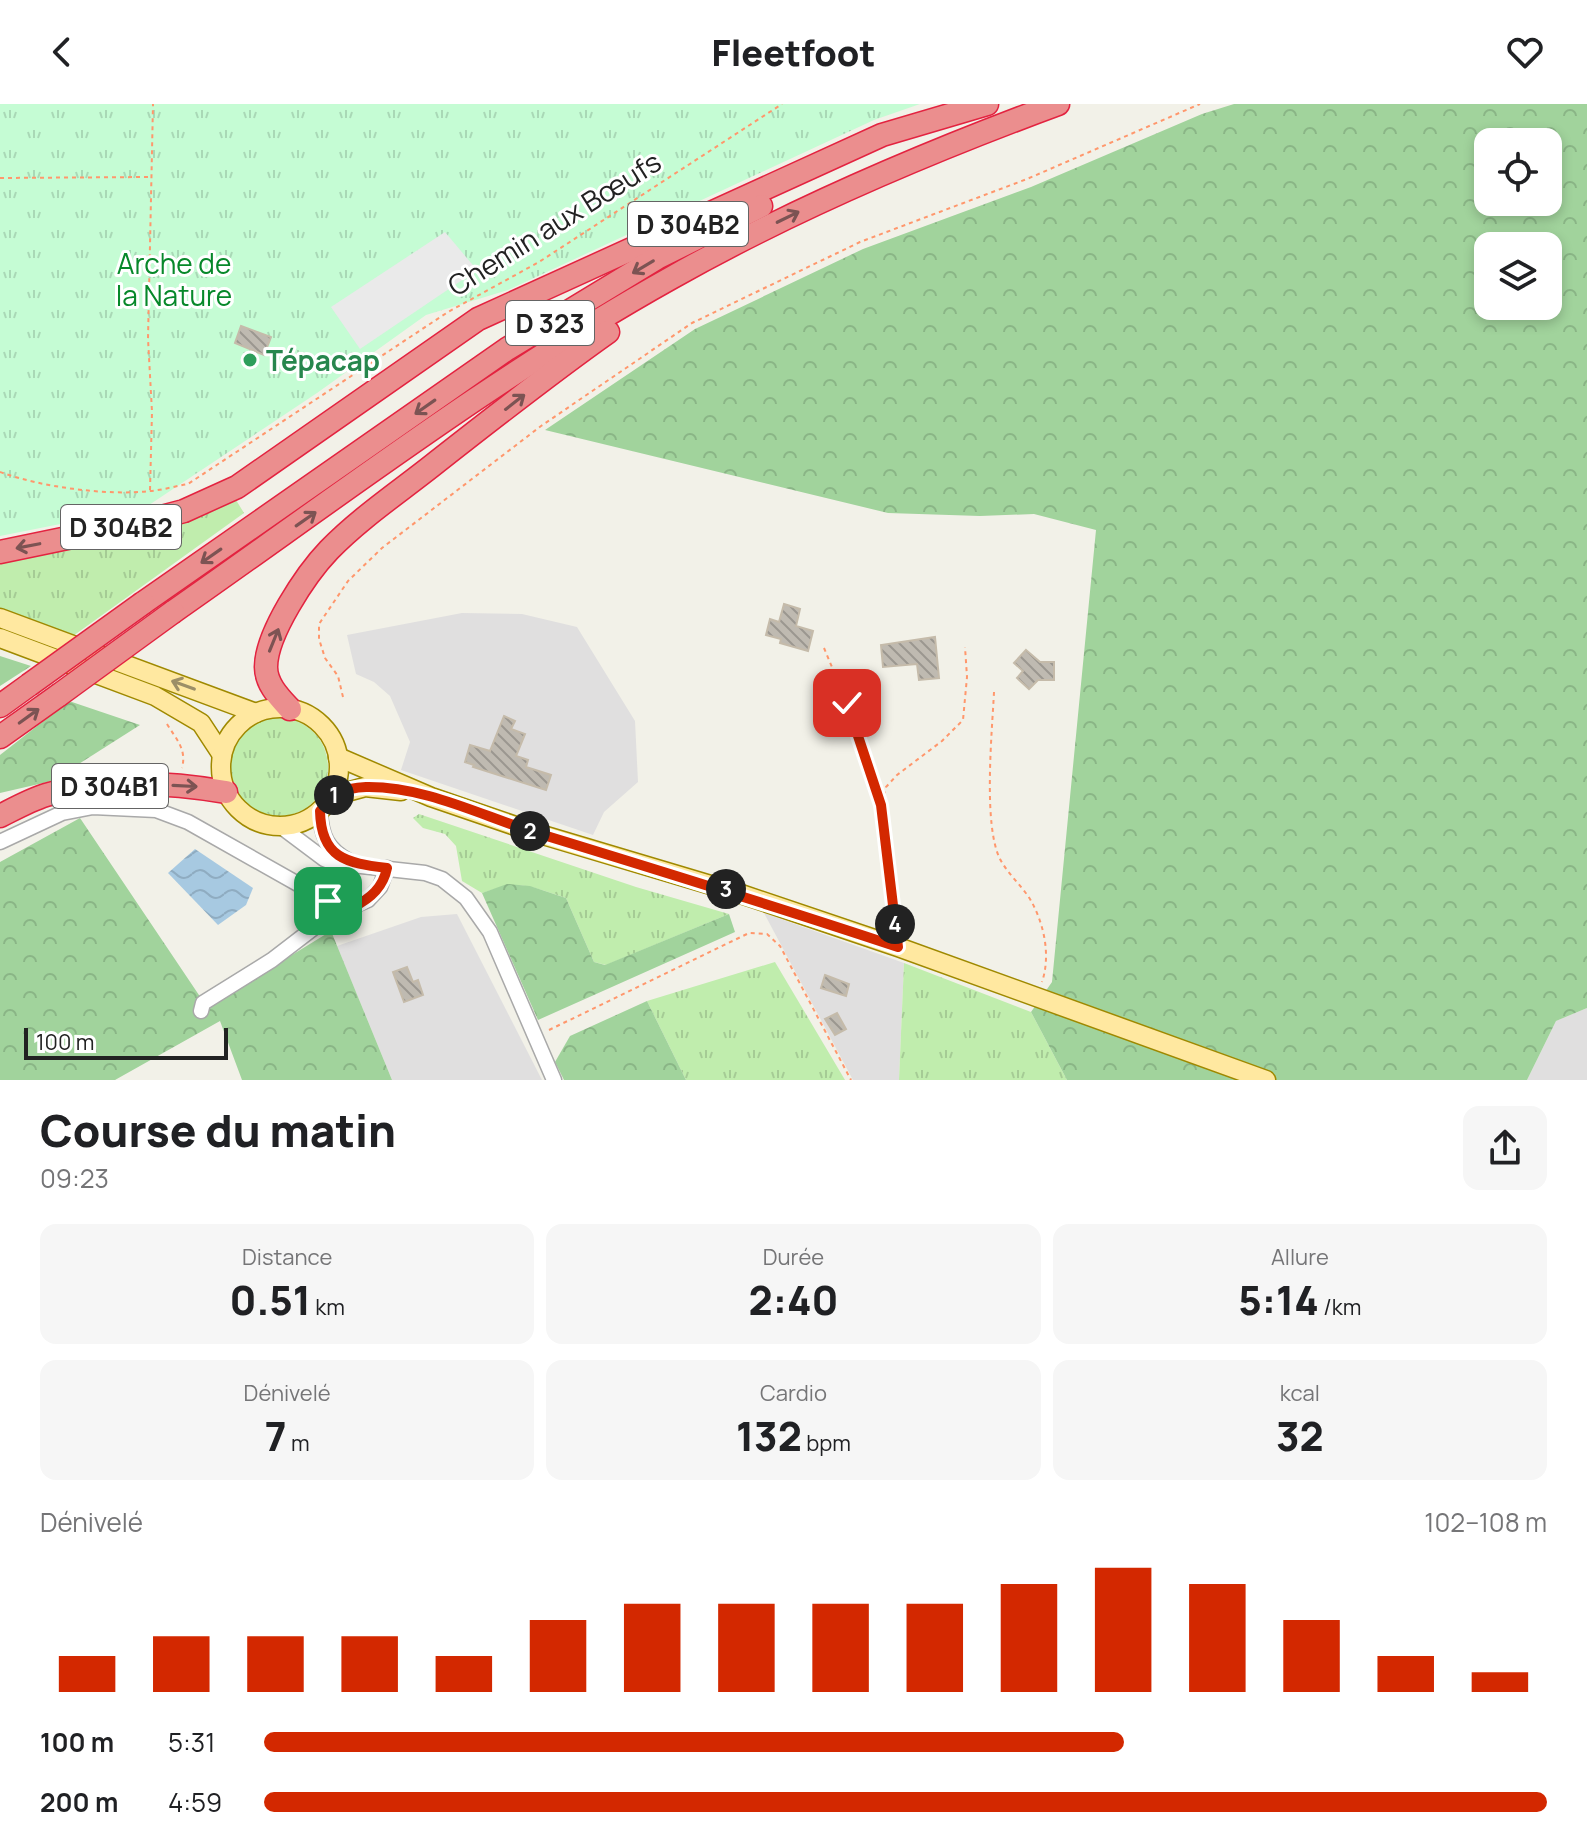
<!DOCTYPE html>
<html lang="fr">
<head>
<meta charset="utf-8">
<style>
  :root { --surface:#fff; --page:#f6f6f6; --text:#202124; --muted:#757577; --accent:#d32800 }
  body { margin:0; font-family:Manrope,sans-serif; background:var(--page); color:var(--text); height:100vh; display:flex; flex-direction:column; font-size:30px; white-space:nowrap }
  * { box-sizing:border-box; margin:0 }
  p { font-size:26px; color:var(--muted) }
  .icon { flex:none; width:44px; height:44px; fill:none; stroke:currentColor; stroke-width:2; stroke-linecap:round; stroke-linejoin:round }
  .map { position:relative; height:976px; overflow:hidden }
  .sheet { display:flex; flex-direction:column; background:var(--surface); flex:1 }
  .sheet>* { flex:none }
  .fabs { position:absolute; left:1474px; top:24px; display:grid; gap:16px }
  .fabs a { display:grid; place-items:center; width:88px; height:88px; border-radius:16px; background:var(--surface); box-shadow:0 4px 12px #0003; font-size:40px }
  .scale { position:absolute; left:24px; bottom:20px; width:204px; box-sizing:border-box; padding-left:8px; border:4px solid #222; border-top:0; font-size:22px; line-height:28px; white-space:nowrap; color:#222; -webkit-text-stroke:6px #fff; paint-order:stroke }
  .pin { position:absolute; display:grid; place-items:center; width:68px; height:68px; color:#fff; margin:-34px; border-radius:16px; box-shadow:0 4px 12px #0006 }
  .km { position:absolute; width:40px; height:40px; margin:-20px; border-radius:50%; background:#222; color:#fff; font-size:22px; line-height:40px; text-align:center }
  .round { display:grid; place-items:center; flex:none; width:84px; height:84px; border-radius:16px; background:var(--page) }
  .summary { display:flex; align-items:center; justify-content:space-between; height:136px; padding:0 40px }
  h1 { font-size:44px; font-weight:800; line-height:60px }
  .stats { display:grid; grid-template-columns:repeat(3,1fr); gap:12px; height:136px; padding:8px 40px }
  .stats div { display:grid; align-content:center; border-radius:16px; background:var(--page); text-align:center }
  .stats b { font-size:40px; font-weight:800 }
  .stats small { font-size:22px; font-weight:400 }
  .stats p { font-size:22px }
  .chart { height:224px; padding:16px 40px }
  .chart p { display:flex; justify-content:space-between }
  .chart svg { width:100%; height:144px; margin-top:8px; stroke:var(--accent); stroke-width:6 }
  ul { padding:0 40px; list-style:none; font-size:26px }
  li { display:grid; grid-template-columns:128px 96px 1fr; align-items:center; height:60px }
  li i { height:20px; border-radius:10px; background:var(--accent) }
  header { display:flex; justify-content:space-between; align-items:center; height:104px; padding:0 40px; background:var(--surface); font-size:36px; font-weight:800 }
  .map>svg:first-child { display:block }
  .residential { fill:#e0dfdf }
  .grass { fill:url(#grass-tufts) }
  .forest { fill:url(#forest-crowns); fill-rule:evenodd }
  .park { fill:url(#park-tufts) }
  .parking { fill:#eaeaea }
  .water { fill:url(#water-waves) }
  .building { fill:url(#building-back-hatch); stroke:#c5bbaa; stroke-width:2 }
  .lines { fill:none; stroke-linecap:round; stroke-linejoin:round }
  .minor-casing { stroke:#a9a9a9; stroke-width:17 }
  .major-casing { stroke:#9f8900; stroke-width:21 }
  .highway-casing { stroke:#e32340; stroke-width:25 }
  .path { stroke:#ff976c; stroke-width:2; stroke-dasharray:4 4; stroke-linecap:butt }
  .minor { stroke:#fff; stroke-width:14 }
  .major { stroke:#ffe8a0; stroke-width:18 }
  .highway { stroke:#eb8e8e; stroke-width:22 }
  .highway-bridge-casing { stroke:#e32340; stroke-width:25; stroke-linecap:butt }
  .highway-bridge { stroke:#eb8e8e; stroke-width:22 }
  .oneway { stroke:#7c5353 }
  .oneway2 { stroke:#9c8f67 }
  .route-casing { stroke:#fff; stroke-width:16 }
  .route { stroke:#d32800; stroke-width:10 }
  .leisure-dot { fill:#2e9e5b; stroke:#fff; stroke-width:3 }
  .labels { text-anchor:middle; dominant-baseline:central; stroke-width:6; stroke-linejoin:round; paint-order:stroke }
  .shield { fill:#fff; stroke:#646464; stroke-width:2 }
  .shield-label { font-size:26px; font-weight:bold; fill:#222 }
  .street-label { font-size:28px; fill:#222; stroke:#fff }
  .park-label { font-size:28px; fill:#07882a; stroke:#fff }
  .leisure-label { font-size:28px; font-weight:bold; fill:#27864d; stroke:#fff; text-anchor:start }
</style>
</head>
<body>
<header><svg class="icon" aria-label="back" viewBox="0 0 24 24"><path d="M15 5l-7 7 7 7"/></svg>Fleetfoot<svg class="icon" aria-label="heart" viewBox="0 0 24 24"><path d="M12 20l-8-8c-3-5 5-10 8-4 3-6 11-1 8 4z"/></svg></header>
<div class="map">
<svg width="1587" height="976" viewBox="0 0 1587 976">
  <defs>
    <pattern id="grass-tufts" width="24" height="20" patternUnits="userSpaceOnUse" patternTransform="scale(2)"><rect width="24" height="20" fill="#c0edad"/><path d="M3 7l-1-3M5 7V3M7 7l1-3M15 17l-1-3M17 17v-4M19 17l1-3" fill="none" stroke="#a5cb95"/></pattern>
    <pattern id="forest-crowns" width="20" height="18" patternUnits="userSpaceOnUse" patternTransform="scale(2)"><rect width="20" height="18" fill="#a1d39c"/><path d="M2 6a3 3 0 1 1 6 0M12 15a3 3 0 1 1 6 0" fill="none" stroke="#8ab586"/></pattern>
    <pattern id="park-tufts" width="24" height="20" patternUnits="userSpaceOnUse" patternTransform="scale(2)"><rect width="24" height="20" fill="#c5fcd4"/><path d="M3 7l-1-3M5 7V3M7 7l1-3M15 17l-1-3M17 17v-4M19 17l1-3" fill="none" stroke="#a9d8b6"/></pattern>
    <pattern id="water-waves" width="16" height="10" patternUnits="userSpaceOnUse" patternTransform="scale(2)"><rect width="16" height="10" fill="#a7c9e1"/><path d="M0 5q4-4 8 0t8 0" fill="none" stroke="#8facc1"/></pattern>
    <pattern id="building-back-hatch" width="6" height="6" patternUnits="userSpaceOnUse" patternTransform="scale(2)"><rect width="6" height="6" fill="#bfbab1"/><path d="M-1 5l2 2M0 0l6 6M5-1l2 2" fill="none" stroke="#9b9790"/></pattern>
  </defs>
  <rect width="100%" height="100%" fill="#f2f1e8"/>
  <!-- residential -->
  <g class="residential">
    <polygon points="462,509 522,510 577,523 635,617 638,678 604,708 593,731 401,666 410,638 390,592 374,578 356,570 347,531"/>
    <polygon points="764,809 904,859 899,976 853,976"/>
    <polygon points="457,810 542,976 392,976 337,842 421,813"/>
    <polygon points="1587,904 1587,976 1527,976 1556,917"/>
  </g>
  <!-- grass -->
  <g class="grass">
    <polygon points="236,396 244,409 73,532 0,505 0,453 207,408"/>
    <circle cx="279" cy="663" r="49"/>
    <path d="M 419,710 L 636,783 L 729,810 L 606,861 L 594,858 L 566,794 C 529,782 520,775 482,789 L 462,777 L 456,742 L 445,730 L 423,724 L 413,714 Z"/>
    <polygon points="775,858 845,976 686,976 647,897"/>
    <polygon points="904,859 1031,908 1067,976 899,976"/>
  </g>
  <!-- forest -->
  <g class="forest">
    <path d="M 1234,0 L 1587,0 L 1587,904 L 1556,917 L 1527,976 L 1067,976 L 1031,908 L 1052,878 L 1096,426 L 1034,410 L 980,412 L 888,409 L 545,326 L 695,225 L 863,145 L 1031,83 L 1202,10 ZM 1488,38 L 1548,38 L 1548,98 L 1488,98 ZM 1488,142 L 1548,142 L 1548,202 L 1488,202 Z"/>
    <polygon points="0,552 31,562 0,582"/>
    <polygon points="69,597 140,621 52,677 0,689 0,651"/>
    <polygon points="80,714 207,903 331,827 392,976 242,976 220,917 115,976 0,976 0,758"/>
    <polygon points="507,780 530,782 566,794 594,858 605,861 729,810 735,828 538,916 482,789"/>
    <polygon points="647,897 686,976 564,976 555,958 570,932"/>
  </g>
  <!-- park -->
  <polygon class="park" points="0,0 920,0 874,16 508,186 426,211 317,289 146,403 0,432"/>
  <!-- parking -->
  <polygon class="parking" points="445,128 477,166 360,245 331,203"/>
  <!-- water -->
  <polygon class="water" points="195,745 253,784 246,801 218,821 168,769"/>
  <!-- building -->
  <g class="building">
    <polygon points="241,222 271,233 264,251 235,239"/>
    <polygon points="784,500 800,505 796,522 813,527 808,547 780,539 781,535 766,531 770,515 779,518"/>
    <polygon points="935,533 939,574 919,576 917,560 883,563 881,541"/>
    <polygon points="1026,546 1040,558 1054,558 1054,576 1038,576 1029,585 1017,574 1023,567 1014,559"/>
    <polygon points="504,612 515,617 511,625 525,630 516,652 528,656 526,663 551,671 546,686 473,663 474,661 465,658 470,641 490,647"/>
    <polygon points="407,863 413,878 418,876 423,891 404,898 393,868"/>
    <polygon points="825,871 849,880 846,892 821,884"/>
    <polygon points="837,909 846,925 835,931 825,915"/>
  </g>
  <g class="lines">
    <defs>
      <g id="minor">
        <path d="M 320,707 C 321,732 327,745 349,757"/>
        <polyline points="280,722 324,755 334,759 425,769 442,775 466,794 490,828 554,976"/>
        <polyline points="0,738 62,709 93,703 156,706 188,718 328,797 353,803"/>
        <polyline points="201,907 203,899 272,856 328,813 368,796 380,783 387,764"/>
      </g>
      <g id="major">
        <polyline points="0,514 256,609"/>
        <polyline points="0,534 155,592 201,619 222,651"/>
        <circle cx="280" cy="663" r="59"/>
        <polyline points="338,653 431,693 533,728 741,790 898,843 1266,976"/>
        <polyline points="332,692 365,683 401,687"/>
      </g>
      <g id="highway">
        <polyline points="0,448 135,420 184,407 237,383 478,215 882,31 987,0"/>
        <polyline points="143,499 507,245 657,154 761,102"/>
        <path d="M 173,508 C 336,394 497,271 671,174 C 795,104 925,49 1058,0"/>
        <polyline points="0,602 29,581"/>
        <path d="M 290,605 C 279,593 266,580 266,563 C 266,530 306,470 329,446 C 361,413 402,386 438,357 C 494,313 550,269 608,228"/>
        <polyline points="0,633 59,591"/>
        <path d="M 0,712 C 14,705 30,696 46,691 C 101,675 169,678 226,688"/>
      </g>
    </defs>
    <!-- minor casing -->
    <use href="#minor" class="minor-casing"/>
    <!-- major casing -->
    <use href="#major" class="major-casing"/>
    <!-- highway casing -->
    <use href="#highway" class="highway-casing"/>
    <!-- path -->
    <g class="path">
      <polyline points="0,74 149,73"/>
      <path d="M 0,368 C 41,383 107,392 150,387 C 163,386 176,382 188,380 L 448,208 L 539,158 L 782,0"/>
      <polyline points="150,386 152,308 148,235 153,0"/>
      <polyline points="824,544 847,599 881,699"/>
      <path d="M 994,588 C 992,629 983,721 1000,755 C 1008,770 1021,781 1030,795 C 1044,819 1051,851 1042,878"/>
      <polyline points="343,593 338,572 325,554 319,535 319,520 348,477 382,444 541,322 692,219 860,138 1027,75 1200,0"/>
      <path d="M 167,620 C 176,635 187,645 182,664"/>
      <polyline points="896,826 881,701 886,683 897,671 942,637 963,616 967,573 965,543"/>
      <polyline points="549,926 749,829 767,830 780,842 851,976"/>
    </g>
    <!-- minor -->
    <use href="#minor" class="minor"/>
    <!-- major -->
    <use href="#major" class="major"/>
    <!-- highway -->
    <use href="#highway" class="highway"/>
    <defs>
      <g id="highway-bridge">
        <polyline points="29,581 143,499"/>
        <polyline points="59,591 173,508"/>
      </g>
    </defs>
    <!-- highway-bridge casing -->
    <use href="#highway-bridge" class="highway-bridge-casing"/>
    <!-- highway-bridge -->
    <use href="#highway-bridge" class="highway-bridge"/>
  </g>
  <!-- one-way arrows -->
  <defs><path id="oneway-shaft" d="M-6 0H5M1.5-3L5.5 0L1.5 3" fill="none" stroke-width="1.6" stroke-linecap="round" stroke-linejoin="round" transform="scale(2)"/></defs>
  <g class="oneway">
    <use href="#oneway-shaft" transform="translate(788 113) rotate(-26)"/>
    <use href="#oneway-shaft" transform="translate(643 163) rotate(149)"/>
    <use href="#oneway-shaft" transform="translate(515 298) rotate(-38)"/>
    <use href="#oneway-shaft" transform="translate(425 303) rotate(145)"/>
    <use href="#oneway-shaft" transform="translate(306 415) rotate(-35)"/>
    <use href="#oneway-shaft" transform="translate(28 442) rotate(169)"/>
    <use href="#oneway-shaft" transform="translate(211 452) rotate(145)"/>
    <use href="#oneway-shaft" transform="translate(274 536) rotate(-68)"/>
    <use href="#oneway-shaft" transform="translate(29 612) rotate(-36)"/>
    <use href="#oneway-shaft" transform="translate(185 682) rotate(3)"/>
  </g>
  <use class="oneway2" href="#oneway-shaft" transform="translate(183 581) rotate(-160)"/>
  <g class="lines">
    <defs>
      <path id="route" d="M 328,797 L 353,803 C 370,795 383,784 387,764 C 346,759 321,754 320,707 C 335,690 342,684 366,683 C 425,682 482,712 537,729 C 658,766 778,803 898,843 L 881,701 L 847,599"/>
    </defs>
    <!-- route casing -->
    <use href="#route" class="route-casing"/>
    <!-- route -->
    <use href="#route" class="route"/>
  </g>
  <!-- markers -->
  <circle class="leisure-dot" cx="250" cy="256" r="8"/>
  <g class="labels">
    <!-- shield labels -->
    <g class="shield">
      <rect x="628" y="98" width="120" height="44" rx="6"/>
      <rect x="506" y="197" width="88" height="44" rx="6"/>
      <rect x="61" y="401" width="120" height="44" rx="6"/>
      <rect x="52" y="660" width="116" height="44" rx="6"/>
    </g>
    <g class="shield-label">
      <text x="688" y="120">D 304B2</text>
      <text x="550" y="219">D 323</text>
      <text x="121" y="423">D 304B2</text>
      <text x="110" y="682">D 304B1</text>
    </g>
    <!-- street labels -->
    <g class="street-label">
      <text transform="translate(554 119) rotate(-32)">Chemin aux Bœufs</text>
    </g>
    <!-- park labels -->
    <g class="park-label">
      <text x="174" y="159">Arche de<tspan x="174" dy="32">la Nature</tspan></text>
    </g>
    <!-- leisure labels -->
    <g class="leisure-label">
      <text x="266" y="256">Tépacap</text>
    </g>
  </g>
</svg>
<div class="fabs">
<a><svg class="icon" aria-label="locate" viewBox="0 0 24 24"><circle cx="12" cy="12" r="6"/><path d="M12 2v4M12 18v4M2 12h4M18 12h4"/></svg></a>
<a><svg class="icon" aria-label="layers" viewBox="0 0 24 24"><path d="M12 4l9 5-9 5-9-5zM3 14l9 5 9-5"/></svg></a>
</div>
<div class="scale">100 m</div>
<div class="pin" style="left:328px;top:797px;background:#1e9e55"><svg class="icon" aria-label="arrive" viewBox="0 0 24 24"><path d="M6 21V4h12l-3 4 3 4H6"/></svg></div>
<div class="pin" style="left:847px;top:599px;background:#d93025"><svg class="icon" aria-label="check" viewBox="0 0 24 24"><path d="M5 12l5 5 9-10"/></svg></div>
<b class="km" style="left:334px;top:691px">1</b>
<b class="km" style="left:530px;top:727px">2</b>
<b class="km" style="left:726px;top:785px">3</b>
<b class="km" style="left:895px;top:820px">4</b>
</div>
<section class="sheet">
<div class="summary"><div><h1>Course du matin</h1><p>09:23</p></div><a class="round"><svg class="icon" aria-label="share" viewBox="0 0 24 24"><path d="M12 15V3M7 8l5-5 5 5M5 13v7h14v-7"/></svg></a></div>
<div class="stats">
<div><p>Distance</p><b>0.51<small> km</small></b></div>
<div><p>Durée</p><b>2:40</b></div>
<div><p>Allure</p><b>5:14<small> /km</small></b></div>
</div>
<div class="stats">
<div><p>Dénivelé</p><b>7<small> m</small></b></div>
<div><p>Cardio</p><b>132<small> bpm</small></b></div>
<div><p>kcal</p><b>32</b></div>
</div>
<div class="chart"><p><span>Dénivelé</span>102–108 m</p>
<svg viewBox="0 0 160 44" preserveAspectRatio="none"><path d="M5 44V33M15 44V27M25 44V27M35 44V27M45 44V33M55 44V22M65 44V17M75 44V17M85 44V17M95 44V17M105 44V11M115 44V6M125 44V11M135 44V22M145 44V33M155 44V38"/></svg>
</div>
<ul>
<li><b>100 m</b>5:31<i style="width:67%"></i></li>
<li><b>200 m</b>4:59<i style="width:100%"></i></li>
</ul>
</section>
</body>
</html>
